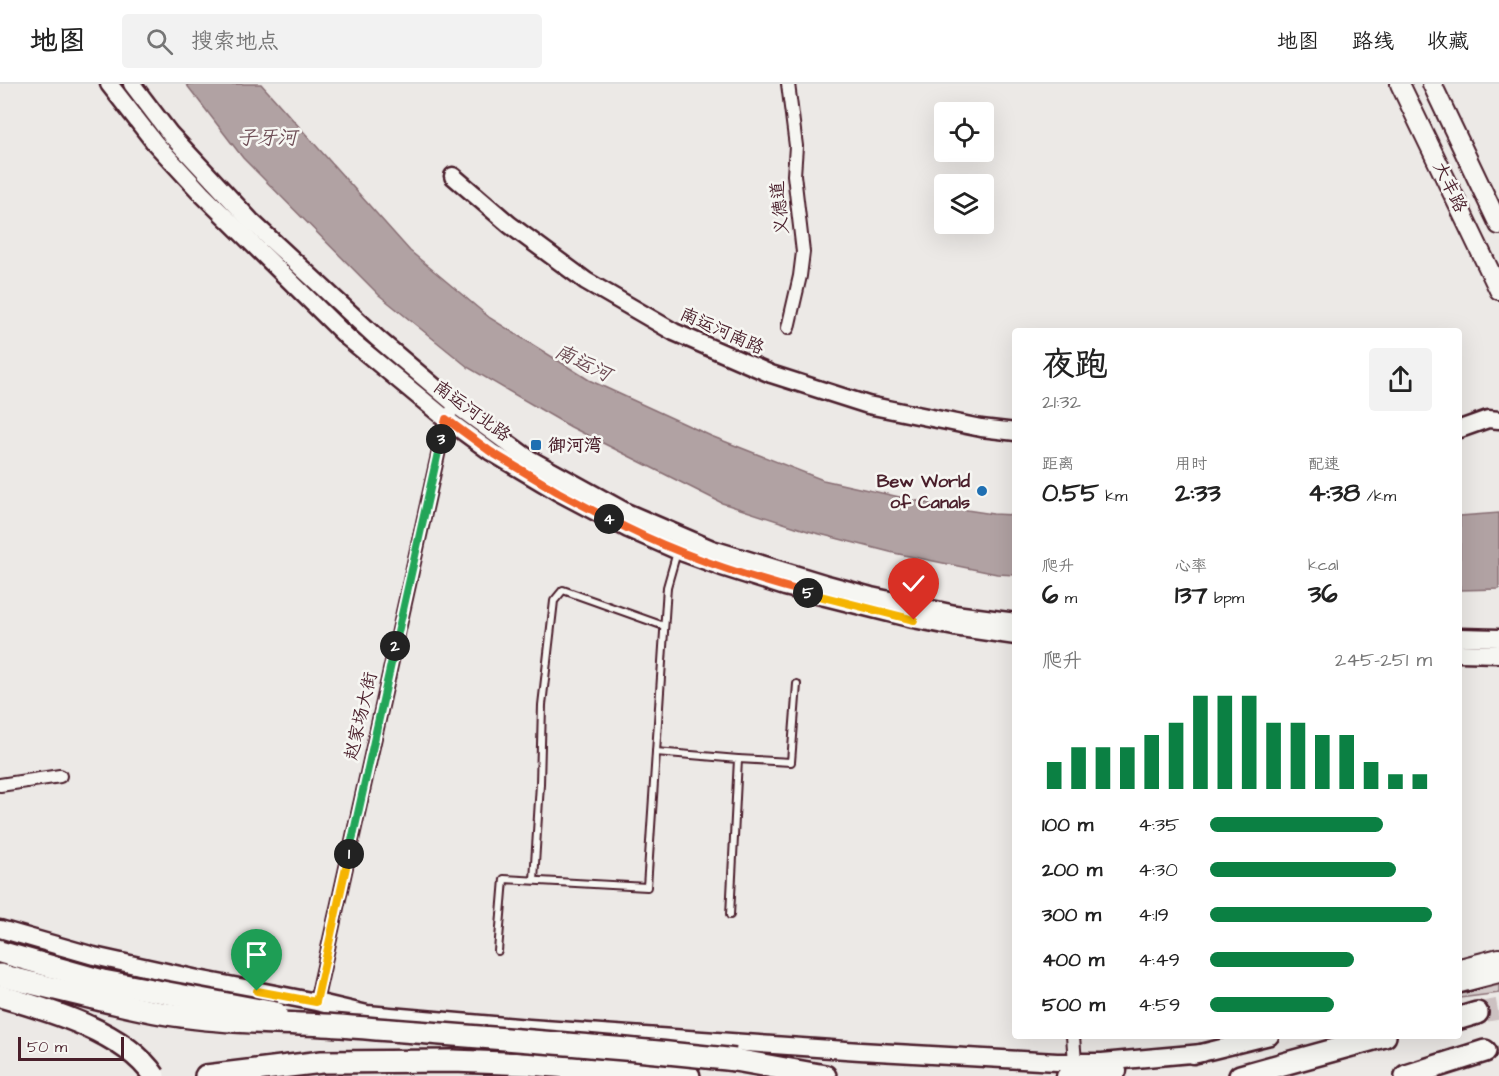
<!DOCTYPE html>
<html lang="zh">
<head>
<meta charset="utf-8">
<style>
  :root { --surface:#fff; --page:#f2f2f2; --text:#222; --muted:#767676; --line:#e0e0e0; --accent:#0b8043 }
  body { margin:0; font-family:"Architects Daughter","LXGW WenKai TC",sans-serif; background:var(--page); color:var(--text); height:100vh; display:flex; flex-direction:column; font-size:22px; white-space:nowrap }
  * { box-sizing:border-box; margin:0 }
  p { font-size:20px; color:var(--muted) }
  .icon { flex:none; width:33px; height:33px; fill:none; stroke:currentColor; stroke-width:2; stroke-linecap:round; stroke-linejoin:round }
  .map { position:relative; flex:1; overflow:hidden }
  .panel { position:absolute; left:1012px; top:244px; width:450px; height:711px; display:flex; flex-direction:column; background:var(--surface); border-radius:6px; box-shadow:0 6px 24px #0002 }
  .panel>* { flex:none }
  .controls { position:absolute; left:934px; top:18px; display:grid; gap:12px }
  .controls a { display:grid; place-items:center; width:60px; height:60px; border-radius:6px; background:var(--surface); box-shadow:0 6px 24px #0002; font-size:30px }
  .scale { position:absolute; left:18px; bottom:15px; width:106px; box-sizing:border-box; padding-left:6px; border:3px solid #4a1f2b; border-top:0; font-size:16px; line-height:21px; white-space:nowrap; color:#4a1f2b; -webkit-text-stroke:4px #f6f6f2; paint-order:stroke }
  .pin { position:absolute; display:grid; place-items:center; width:51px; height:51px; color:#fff; margin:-62px -26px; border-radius:50% 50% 50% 0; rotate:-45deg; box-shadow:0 0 6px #0007 }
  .pin .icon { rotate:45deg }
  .km { position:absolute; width:30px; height:30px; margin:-15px; border-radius:50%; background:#222; color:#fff; font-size:16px; line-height:30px; text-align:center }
  .round { display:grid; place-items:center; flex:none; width:63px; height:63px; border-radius:6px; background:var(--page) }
  .head { display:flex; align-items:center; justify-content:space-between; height:102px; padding:0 30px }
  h1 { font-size:33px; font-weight:800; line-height:45px }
  .metrics { display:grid; grid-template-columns:repeat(3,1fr); gap:9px; height:102px; padding:6px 30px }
  .metrics div { display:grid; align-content:center }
  .metrics b { font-size:26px; font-weight:800 }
  .metrics small { font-size:16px; font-weight:400 }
  .metrics p { font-size:16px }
  .chart { height:168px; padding:12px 30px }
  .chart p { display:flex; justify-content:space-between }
  .chart svg { width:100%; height:108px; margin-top:6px; stroke:var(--accent); stroke-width:6 }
  ul { padding:0 30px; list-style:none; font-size:20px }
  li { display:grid; grid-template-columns:96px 72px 1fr; align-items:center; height:45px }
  li i { height:15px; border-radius:8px; background:var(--accent) }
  header { display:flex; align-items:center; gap:36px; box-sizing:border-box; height:84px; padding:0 30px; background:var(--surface); border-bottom:2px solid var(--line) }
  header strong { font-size:28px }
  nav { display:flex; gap:33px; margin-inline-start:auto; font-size:21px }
  .search { width:420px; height:54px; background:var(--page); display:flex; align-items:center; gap:15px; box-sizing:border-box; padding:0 21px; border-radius:6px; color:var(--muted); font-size:22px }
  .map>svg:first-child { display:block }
  .green { fill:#d4cbca; stroke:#8f757a; stroke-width:1.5 }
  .water { fill:#b1a2a3; stroke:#886e73; stroke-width:1.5 }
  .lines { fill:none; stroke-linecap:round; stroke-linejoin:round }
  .highway-tunnel { stroke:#ccc1c1; stroke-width:21; stroke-dasharray:21 10; stroke-linecap:butt }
  .lane-casing { stroke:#4a1f2b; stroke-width:10 }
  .street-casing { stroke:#4a1f2b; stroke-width:16 }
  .secondary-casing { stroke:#4a1f2b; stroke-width:21 }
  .primary-casing { stroke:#4a1f2b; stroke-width:22 }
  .highway-casing { stroke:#4a1f2b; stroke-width:26 }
  .lane { stroke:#f6f6f2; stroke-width:6 }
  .street { stroke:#f6f6f2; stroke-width:12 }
  .secondary { stroke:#f6f6f2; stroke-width:16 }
  .primary { stroke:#f6f6f2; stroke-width:18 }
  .highway { stroke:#f6f6f2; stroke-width:21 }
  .highway-bridge-casing { stroke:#4a1f2b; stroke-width:26; stroke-linecap:butt }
  .highway-bridge { stroke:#f6f6f2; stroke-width:21 }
  .split-1-casing { stroke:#fff; stroke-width:12 }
  .split-2-casing { stroke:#fff; stroke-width:12 }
  .split-3-casing { stroke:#fff; stroke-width:12 }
  .split-4-casing { stroke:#fff; stroke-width:12 }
  .split-5-casing { stroke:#fff; stroke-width:12 }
  .split-6-casing { stroke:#fff; stroke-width:12 }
  .split-1 { stroke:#f5b400; stroke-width:8 }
  .split-2 { stroke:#22a559; stroke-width:8 }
  .split-3 { stroke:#22a559; stroke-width:8 }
  .split-4 { stroke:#f0652b; stroke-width:8 }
  .split-5 { stroke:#f0652b; stroke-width:8 }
  .split-6 { stroke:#f5b400; stroke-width:8 }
  .poi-dot { fill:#1f6fb2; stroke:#f6f6f2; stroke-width:2 }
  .labels { text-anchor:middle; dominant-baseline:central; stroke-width:5; stroke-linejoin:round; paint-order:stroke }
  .street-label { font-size:18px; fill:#4a1f2b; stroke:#f6f6f2 }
  .poi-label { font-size:18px; font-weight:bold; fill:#4a1f2b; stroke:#f6f6f2; text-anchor:start }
  .water-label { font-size:20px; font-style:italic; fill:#6e4d55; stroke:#f6f6f2 }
</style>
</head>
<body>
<header>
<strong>地图</strong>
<div class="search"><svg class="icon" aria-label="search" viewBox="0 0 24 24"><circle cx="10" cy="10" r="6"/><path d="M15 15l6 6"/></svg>搜索地点</div>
<nav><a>地图</a><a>路线</a><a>收藏</a></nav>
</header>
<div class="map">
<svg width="1499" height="992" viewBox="0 0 1499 992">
  <rect width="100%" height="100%" fill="#ece9e6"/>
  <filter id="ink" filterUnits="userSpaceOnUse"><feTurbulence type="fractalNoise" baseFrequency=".0167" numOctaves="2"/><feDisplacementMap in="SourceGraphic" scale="12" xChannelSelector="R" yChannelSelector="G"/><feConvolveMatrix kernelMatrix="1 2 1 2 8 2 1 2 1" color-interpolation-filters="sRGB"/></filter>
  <g filter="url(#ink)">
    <!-- green -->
    <polygon class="green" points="1499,901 1499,909 1460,914 1460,910"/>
    <!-- water -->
    <g class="water">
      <polygon points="186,0 261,0 410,167 490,234 589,296 711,352 823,396 940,422 993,430 1015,431 1015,491 997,490 894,469 808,447 722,419 571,343 469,284 379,211 243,74"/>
      <polygon points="1499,429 1499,505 1460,506 1460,432"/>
    </g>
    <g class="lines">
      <!-- highway-tunnel -->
      <polyline class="highway-tunnel" points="1477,929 1499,925"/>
      <defs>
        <g id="lane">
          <polyline points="656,668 738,675 730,831"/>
          <polyline points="738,675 791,678 797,600"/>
          <polyline points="534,796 540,700 542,621 554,517 563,506 664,542"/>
          <polyline points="498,867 504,795 647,803 667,503 677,468"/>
        </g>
        <g id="street">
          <polyline points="788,0 796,62 794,91 803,168 800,192 788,244"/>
          <polyline points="0,701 60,692"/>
          <polyline points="316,918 446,335 456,321"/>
          <polyline points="1073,952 1075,978"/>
        </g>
        <g id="secondary">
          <polyline points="109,0 155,59 202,110 348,254 446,335 491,368 558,408 628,445 678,467 722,483 785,503 913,535 954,543 1016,552"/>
          <polyline points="132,0 170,50 251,137 377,254 456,321 528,374 626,428 712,465 827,500 871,512 955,530 1016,538"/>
          <polyline points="453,92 510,141 586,197 674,248 771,290 868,321 981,344 1016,348"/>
          <polyline points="1460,345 1488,335 1499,336"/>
          <polyline points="1460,553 1499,554"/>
          <polyline points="1460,569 1499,570"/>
          <polyline points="0,845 94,872 198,895 316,918 367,930 529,944 860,967 1057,978 1102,978 1202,969"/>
          <polyline points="1460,900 1499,890"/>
          <polyline points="1193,971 1270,952"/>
          <polyline points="1065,992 1118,987"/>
        </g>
        <g id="primary">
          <polyline points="1400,0 1499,206"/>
          <polyline points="1432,0 1499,141"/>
          <polyline points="1460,884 1499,874"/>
        </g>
        <g id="highway">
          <polyline points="1460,934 1477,929"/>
          <polyline points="735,976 825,992"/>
          <polyline points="206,992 322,978 453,977 528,980 689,992"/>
          <polyline points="1240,992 1385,952"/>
          <polyline points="1406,992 1485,967"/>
        </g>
      </defs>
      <!-- lane casing -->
      <use href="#lane" class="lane-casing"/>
      <!-- street casing -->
      <use href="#street" class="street-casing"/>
      <!-- secondary casing -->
      <use href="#secondary" class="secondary-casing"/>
      <!-- primary casing -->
      <use href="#primary" class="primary-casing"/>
      <!-- highway casing -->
      <use href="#highway" class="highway-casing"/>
      <!-- lane -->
      <use href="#lane" class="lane"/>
      <!-- street -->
      <use href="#street" class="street"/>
      <!-- secondary -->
      <use href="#secondary" class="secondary"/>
      <!-- primary -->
      <use href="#primary" class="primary"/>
      <!-- highway -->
      <use href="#highway" class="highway"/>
      <defs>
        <g id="highway-bridge">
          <polyline points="0,868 103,897 276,929"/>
          <path d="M 0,891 C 34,900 68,908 102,916 C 128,922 155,929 182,932 C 235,940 288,938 341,942 C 472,953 604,961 735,976"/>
          <path d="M 0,912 C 49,926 125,948 154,992"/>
        </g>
      </defs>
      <!-- highway-bridge casing -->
      <use href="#highway-bridge" class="highway-bridge-casing"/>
      <!-- highway-bridge -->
      <use href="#highway-bridge" class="highway-bridge"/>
    </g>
  </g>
  <g class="lines" filter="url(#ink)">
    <defs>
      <polyline id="split-1" points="257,907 316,918 349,770"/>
      <polyline id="split-2" points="349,770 395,562"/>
      <polyline id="split-3" points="395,562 441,355"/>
      <polyline id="split-4" points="441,355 446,335 491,368 558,408 609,435"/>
      <path id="split-5" d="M 609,435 C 671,468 739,491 808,509"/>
      <polyline id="split-6" points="808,509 914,536"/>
    </defs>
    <!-- split-1 casing -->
    <use href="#split-1" class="split-1-casing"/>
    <!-- split-2 casing -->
    <use href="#split-2" class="split-2-casing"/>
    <!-- split-3 casing -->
    <use href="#split-3" class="split-3-casing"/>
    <!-- split-4 casing -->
    <use href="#split-4" class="split-4-casing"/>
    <!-- split-5 casing -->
    <use href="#split-5" class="split-5-casing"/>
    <!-- split-6 casing -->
    <use href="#split-6" class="split-6-casing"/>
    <!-- split-1 -->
    <use href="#split-1" class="split-1"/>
    <!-- split-2 -->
    <use href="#split-2" class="split-2"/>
    <!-- split-3 -->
    <use href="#split-3" class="split-3"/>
    <!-- split-4 -->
    <use href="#split-4" class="split-4"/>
    <!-- split-5 -->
    <use href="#split-5" class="split-5"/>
    <!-- split-6 -->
    <use href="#split-6" class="split-6"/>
  </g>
  <!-- markers -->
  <g class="poi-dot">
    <rect x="530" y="355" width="12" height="12" rx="3"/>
    <circle cx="982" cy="407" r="6"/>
  </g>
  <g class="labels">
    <!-- street labels -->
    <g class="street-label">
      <text transform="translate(1450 103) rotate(64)">大丰路</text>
      <text transform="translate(780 124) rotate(-96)">义德道</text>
      <text transform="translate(722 247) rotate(24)">南运河南路</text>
      <text transform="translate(472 327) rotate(36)">南运河北路</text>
      <text transform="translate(361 632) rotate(-77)">赵家场大街</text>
    </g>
    <!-- poi labels -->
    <g class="poi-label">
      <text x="548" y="361">御河湾</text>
      <text x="970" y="397" text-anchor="end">Bew World<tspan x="970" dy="21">of Canals</tspan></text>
    </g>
    <!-- water labels -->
    <g class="water-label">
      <text x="267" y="54">子牙河</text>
      <text transform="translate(583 279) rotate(26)">南运河</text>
    </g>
  </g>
</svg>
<div class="controls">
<a><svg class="icon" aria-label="locate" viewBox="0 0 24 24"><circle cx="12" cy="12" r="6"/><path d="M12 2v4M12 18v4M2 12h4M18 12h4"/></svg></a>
<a><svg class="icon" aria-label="layers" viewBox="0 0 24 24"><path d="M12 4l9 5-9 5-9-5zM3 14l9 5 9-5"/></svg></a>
</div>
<div class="scale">50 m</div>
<div class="pin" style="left:257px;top:907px;background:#1e9e55"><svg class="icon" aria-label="arrive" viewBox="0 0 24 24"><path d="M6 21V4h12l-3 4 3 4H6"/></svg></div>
<div class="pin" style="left:914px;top:536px;background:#d93025"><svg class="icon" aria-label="check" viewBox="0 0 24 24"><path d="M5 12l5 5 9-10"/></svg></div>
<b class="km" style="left:349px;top:770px">1</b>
<b class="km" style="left:395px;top:562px">2</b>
<b class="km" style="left:441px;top:355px">3</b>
<b class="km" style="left:609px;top:435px">4</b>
<b class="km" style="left:808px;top:509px">5</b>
<section class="panel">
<div class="head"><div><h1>夜跑</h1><p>21:32</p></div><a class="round"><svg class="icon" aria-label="share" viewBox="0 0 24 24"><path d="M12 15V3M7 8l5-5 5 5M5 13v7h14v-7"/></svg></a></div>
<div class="metrics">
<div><p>距离</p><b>0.55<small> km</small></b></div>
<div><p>用时</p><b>2:33</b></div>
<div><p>配速</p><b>4:38<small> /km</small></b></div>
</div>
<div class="metrics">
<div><p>爬升</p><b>6<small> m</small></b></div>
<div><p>心率</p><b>137<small> bpm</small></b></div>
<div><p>kcal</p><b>36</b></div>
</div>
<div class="chart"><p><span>爬升</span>245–251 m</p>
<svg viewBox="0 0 160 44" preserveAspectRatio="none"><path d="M5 44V33M15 44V27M25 44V27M35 44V27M45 44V22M55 44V17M65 44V6M75 44V6M85 44V6M95 44V17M105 44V17M115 44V22M125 44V22M135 44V33M145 44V38M155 44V38"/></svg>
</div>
<ul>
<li><b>100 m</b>4:35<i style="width:78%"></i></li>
<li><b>200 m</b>4:30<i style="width:84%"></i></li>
<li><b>300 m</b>4:19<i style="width:100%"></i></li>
<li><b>400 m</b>4:49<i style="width:65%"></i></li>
<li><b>500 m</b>4:59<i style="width:56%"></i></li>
</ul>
</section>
</div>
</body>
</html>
